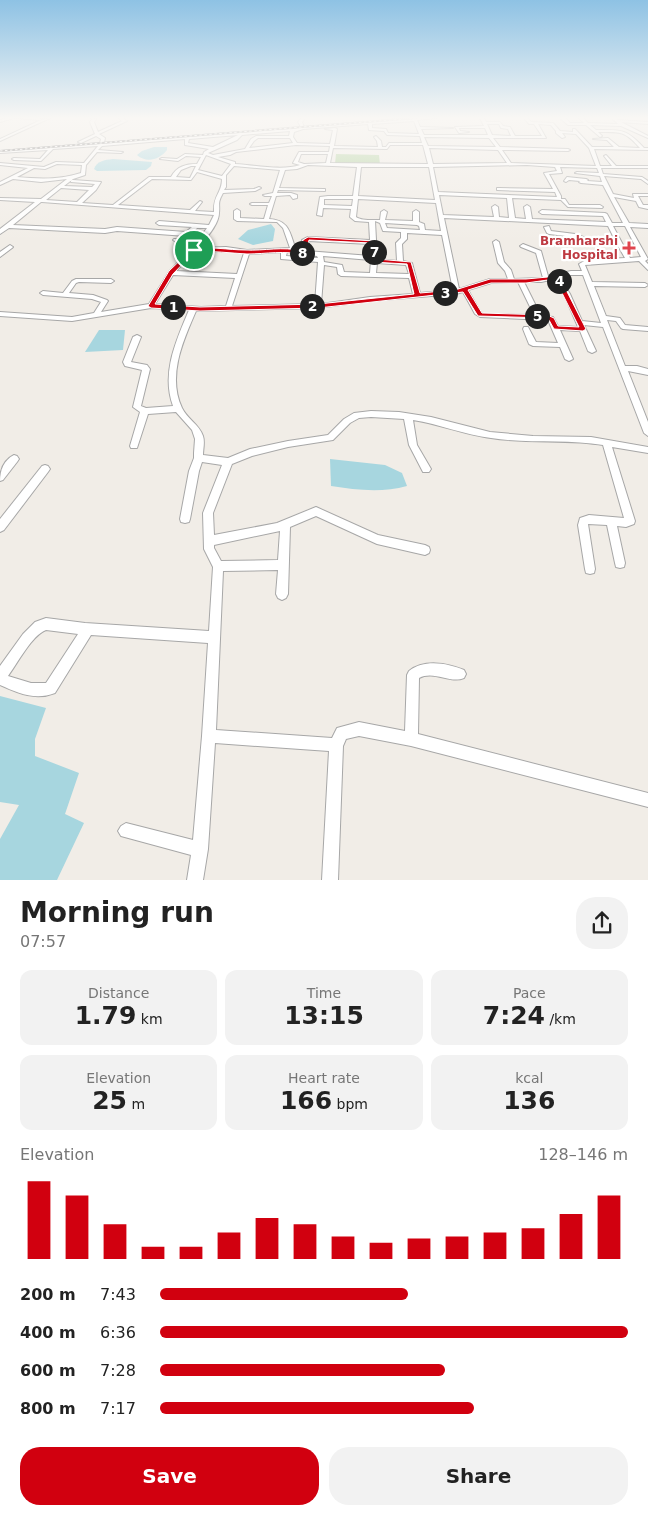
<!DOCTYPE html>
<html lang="en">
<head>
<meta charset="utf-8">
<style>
  :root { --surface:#fff; --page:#f2f2f2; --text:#222; --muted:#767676; --accent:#d1000f }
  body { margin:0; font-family:"DejaVu Sans",sans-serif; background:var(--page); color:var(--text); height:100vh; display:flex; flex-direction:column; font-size:19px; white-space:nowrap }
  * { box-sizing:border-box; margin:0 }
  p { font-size:16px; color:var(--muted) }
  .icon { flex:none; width:28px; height:28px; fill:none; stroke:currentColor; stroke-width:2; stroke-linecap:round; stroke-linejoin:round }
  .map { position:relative; height:880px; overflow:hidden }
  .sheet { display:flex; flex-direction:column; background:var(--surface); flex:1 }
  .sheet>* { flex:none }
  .pin { position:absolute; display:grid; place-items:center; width:42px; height:42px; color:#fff; margin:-21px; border:2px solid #fff; border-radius:50%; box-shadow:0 1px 5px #0007 }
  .km { position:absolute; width:25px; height:25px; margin:-12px; border-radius:50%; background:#222; color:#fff; font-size:14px; line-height:25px; text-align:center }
  .round { display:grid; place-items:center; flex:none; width:52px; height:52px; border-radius:20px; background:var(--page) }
  .overview { display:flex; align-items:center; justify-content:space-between; height:85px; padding:0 20px }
  h1 { font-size:28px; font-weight:700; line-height:38px }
  .stats { display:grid; grid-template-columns:repeat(3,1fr); gap:8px; height:85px; padding:5px 20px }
  .stats div { display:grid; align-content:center; border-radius:12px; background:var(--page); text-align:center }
  .stats b { font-size:25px; font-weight:700 }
  .stats small { font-size:14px; font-weight:400 }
  .stats p { font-size:14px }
  .chart { height:140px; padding:10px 20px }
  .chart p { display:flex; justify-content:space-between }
  .chart svg { width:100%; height:90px; margin-top:5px; stroke:var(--accent); stroke-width:6 }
  .button { display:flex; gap:10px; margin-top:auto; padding:10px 20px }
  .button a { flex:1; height:58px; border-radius:20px; background:var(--accent); color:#fff; font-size:20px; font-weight:700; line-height:58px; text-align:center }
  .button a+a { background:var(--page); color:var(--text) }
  ul { padding:0 20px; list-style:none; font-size:16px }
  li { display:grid; grid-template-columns:80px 60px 1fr; align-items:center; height:38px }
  li i { height:12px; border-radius:6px; background:var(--accent) }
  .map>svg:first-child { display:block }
  .forest { fill:#afd09b }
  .water { fill:#a7d6df }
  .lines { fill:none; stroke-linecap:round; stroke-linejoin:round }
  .minor-casing { stroke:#a7a7a7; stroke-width:2 }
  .minor { fill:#fff; fill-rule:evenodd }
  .rail-casing { stroke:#6e6e6e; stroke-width:2 }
  .rail { stroke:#fff; stroke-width:1; stroke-dasharray:2.5; stroke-linecap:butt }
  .route { fill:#d1000f; stroke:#fff; fill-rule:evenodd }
  .health-dot { fill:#e0444e; stroke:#fff; stroke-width:2 }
  .labels { text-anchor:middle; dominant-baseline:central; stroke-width:4.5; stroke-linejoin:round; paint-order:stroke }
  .far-health-label { font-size:12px; font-weight:bold; fill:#be3a42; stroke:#fff; text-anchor:end }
</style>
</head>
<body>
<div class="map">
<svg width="648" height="880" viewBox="0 0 648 880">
  <rect width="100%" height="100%" fill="#f1ede7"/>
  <!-- forest -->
  <polygon class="forest" points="336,154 379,155 380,165 335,164"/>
  <!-- water -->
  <g class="water">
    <path d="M 154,147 L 167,147 L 167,150 C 160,159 147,164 137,155 L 142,151 Z"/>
    <path d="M 113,159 L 152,162 L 151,166 L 146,170 L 97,171 L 94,169 C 97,161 104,160 113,159 Z"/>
    <polygon points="271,224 275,229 273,241 253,245 238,239 248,230"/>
    <polygon points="99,330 125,330 123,350 85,352"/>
    <path d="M 330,459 L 385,465 L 402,473 L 407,486 C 382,493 356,490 331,486 Z"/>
    <polygon points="0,696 46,708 35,739 35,756 79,773 65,814 84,823 57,880 0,880 0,839 19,805 0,802"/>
  </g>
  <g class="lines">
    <defs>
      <g id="minor">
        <polygon points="8,118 14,118 0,122 0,120"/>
        <polygon points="16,118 40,118 41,120 50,118 0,141 0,139 41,120"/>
        <path d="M 91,118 L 96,119 L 94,122 L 98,132 L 122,121 L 119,118 L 123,118 L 127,121 L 99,134 L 105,138 L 104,143 L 241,132 L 294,129 L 301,127 L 298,122 L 301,118 L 305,118 L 302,122 L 304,127 L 415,118 L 436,118 L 417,120 L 420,127 L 453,128 L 421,129 L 424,135 L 488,135 L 485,128 L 459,128 L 460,131 L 469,132 L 459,133 L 455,127 L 484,126 L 480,118 L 484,118 L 486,122 L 500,122 L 503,126 L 510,127 L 515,136 L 542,136 L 534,124 L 529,124 L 524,118 L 528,118 L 531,122 L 553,123 L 560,131 L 573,132 L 573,129 L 575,129 L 592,147 L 614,147 L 607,140 L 593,139 L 608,138 L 619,147 L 640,148 C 624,130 620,132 598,132 L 602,136 L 600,137 L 586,125 L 568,125 L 560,118 L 566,118 L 570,123 L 584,123 L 579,118 L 583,118 L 588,123 L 618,124 L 612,118 L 616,118 L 618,120 L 648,122 L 648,124 L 621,122 L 648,136 L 648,138 L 621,126 L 590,125 L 596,130 C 621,130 626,128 644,148 L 648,148 L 648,150 L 594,149 L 600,166 L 612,166 L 604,156 L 606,155 L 616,166 L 648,166 L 648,168 L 601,168 L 603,174 L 642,177 L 648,181 L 648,184 L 641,179 L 604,176 L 613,194 L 634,198 L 633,194 L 648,194 L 648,196 L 638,196 L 643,205 L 648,205 L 648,209 L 639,207 L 636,201 L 614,197 L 629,223 L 648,224 L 648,228 L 630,227 L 648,259 L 645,261 L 648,264 L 648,270 L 639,261 L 585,265 L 592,282 L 645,283 L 648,285 L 645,287 L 594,286 L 606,316 L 620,318 L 625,325 L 648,327 L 648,331 L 623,329 L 621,328 L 616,321 L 607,320 L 625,366 L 637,366 L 648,369 L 648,375 L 628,371 L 648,422 L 648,436 L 644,433 L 603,327 L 584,325 L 596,351 L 592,353 L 588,351 L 580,331 L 560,330 L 573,359 L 569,361 L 565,359 L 560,347 L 533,346 L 529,344 L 523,329 L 524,327 L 528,327 L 536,342 L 558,343 L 548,320 L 480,317 L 475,314 L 463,292 L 456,294 L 370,301 L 318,308 L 196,311 C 183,341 167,376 182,408 C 187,419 199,424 203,436 C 205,442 203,449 203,455 L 228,458 L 250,449 L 288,441 L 328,435 L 344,419 L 354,413 L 371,411 L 399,412 L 431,417 L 490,432 L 533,436 L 591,437 L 648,447 L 648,453 L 612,447 L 635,521 L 634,524 L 626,527 L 617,526 L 625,563 L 624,567 L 620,568 L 616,567 L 615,563 L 607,525 L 588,524 L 595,569 L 594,573 L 590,574 L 586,573 L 585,569 L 578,525 L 580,518 L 589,515 L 624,518 L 603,445 C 567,439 528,444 491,438 C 465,435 439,424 413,420 L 417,445 L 431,469 L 429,472 L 423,472 L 409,445 L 404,419 L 371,417 L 359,418 L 350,423 L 333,440 L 288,447 L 252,456 L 232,464 L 213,513 L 214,535 L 277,523 L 316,507 L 378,535 L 425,545 L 429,547 L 430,550 L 429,553 L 425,555 L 377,544 L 316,516 L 290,527 L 288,594 L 286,598 L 282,600 L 278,598 L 276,594 L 278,570 L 223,571 L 216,730 L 332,738 L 337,728 L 359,722 L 405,731 L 407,675 L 409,671 C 424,659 447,663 464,670 L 466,674 L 464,678 C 450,684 434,670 419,678 L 418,734 L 648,793 L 648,807 L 411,746 L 359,736 L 346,739 L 343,746 L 338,880 L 322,880 L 329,751 L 215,743 L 208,849 L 203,880 L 187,880 L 191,855 L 121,836 L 118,831 L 121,826 L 126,823 L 193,840 L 202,736 L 208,643 L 91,635 L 55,693 C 35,701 18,693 0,685 L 0,666 L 23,634 L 35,622 L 46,618 L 85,623 L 209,631 L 213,567 L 204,549 L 203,513 L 222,465 L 202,462 L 199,471 L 190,519 L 189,522 L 185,523 L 181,522 L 180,519 L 189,471 L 194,458 L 194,453 L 195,439 L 192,430 L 176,412 L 148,414 L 137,448 L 131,448 L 130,446 L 140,412 L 133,407 L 142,370 L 125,366 L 123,362 L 133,337 L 137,335 L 141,337 L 131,362 L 147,365 L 150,369 L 141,406 L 146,408 L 173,406 C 161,373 176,341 189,310 L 151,308 L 72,321 L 0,316 L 0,312 L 72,317 L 94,313 L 101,302 L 92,299 L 43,295 L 40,293 L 43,291 L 63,293 L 72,281 L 76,279 L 111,279 L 114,281 L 111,283 L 79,282 L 76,283 L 69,293 L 93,295 L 107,300 L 108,301 L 101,312 L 149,304 L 169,272 L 196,243 L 176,242 L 173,240 L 174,239 L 198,240 L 207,228 L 197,228 L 192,234 L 186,236 L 117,231 L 105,233 L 9,228 L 0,234 L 0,229 L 35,202 L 0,200 L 0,198 L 41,199 L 67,179 L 41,182 L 13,179 L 0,185 L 0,182 L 28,168 L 0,165 L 0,163 L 44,167 L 56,162 L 84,163 L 98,146 L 53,149 L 41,161 L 14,160 L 12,159 L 14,158 L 40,159 L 48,150 L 0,153 L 0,151 L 100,143 L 101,139 L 96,136 L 81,143 L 78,142 L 95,134 L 90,122 L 92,119 ZM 414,121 L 419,134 L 388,133 L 386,129 L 372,128 L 372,124 ZM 368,124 L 369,130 L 384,131 L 387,135 L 420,136 L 422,143 L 389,143 L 386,147 L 382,147 L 381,141 L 376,136 L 374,137 L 377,141 L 378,147 L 334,146 L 337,129 L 335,128 L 325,129 L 333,130 L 330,144 L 297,143 L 293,137 L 294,132 L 303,129 ZM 487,124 L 499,124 L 501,128 L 508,129 L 511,136 L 492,135 ZM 538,124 L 551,125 L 556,131 L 556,133 L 562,138 L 565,137 L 562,133 L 576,134 L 589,148 L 596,166 L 511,163 L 502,150 L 568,151 L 570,150 L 568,149 L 500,147 L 493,138 L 546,138 ZM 290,131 L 289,136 L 256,136 L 251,139 L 245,149 L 213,155 L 208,153 L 237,140 L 242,135 ZM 238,135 L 213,147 L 188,143 L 189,139 ZM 424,137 L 489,138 L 496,147 L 428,146 ZM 258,138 L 290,138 L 293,143 L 249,148 L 254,141 ZM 185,139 L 185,145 L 209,149 L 204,152 L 203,155 L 185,154 L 177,159 L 162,158 L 160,159 L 178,161 L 186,156 L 201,157 L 197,164 C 186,164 177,166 171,177 L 149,177 L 113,205 L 82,203 L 96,190 L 101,182 L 73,180 L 71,180 L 71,182 L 95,184 L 92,187 L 64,186 L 73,179 L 85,175 L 86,165 L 97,152 L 121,153 L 123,152 L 98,150 L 102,146 ZM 296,145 L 330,146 L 329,152 L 299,152 L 293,163 L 300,165 C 282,171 254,165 235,164 L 235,162 L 218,157 L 230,155 L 236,152 ZM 390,145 L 423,145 L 428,164 L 330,163 L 333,148 L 387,149 ZM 429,148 L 498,150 L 507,163 L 433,164 ZM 301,154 L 328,154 L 326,163 L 304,164 L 298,162 ZM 206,155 L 231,164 L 222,176 L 198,170 ZM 57,164 L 82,165 L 81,173 C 60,180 38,179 17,177 L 34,168 L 45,169 ZM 308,165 L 357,167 L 353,196 L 328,196 L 320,197 L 317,215 L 322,216 L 323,208 L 351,209 L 350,217 L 355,221 L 369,222 L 370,240 L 308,237 L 302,240 L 300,251 L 296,250 C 290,234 290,220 269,219 L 276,196 L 290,195 L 293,199 L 297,198 L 297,195 L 291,193 L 277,193 L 278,190 L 325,191 L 325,189 L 323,189 L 279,188 L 285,170 L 297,169 ZM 527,165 L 555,167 L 557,171 L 544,173 L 553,189 L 499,188 L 497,188 L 497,190 L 555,192 L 557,197 L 438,192 L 433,167 ZM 191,166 L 196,166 L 190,178 L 176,177 L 181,170 ZM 234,166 L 280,170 L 273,193 L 263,195 L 265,196 L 272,196 L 269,203 L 252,203 L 250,204 L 252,205 L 268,205 L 264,219 L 240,218 L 240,211 L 237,209 L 234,211 L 234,219 L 237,221 L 277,222 L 283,228 L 290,248 L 247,250 L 226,247 L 197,248 C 205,240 219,224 219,213 C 220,203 217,204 223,193 L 255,191 L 261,188 L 259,187 L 254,189 L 224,190 L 226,187 L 226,175 ZM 361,167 L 429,167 L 435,200 L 358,196 ZM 560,167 L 597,168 L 599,173 L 577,172 L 575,173 L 600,176 L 602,182 L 587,181 L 588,180 L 586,179 L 567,177 L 564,181 L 566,182 L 569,180 L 580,181 L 579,182 L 581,183 L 603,185 L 623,223 L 612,223 L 607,214 L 605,213 L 542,210 L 539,212 L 542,214 L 603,216 L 606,222 L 532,219 L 530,207 L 527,205 L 524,207 L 526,219 L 515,218 L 512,198 L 561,200 L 568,207 L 602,208 L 603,207 L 600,205 L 569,205 L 565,199 L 561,199 L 561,196 L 549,174 L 562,173 ZM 197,172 L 222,179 C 222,193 213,195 214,212 L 195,211 L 202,202 L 200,201 L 190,210 L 118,205 L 152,179 L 191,180 ZM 61,188 L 89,190 L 77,202 L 46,200 ZM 439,195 L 507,198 L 509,218 L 499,217 L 498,207 L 495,205 L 492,207 L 494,217 L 443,215 ZM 324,199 L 353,199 L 352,206 L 324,205 ZM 358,199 L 436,203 L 441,231 L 425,230 L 424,224 L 419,222 L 419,212 L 416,210 L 413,212 L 413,221 L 385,220 L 387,212 L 384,210 L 381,212 L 380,220 C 373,220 362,221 356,217 ZM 41,202 L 42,202 L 214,215 L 209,225 L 159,221 L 156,223 L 159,225 L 192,227 L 186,232 L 117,227 L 105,229 L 13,225 ZM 444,218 L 608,226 L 615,240 L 586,238 L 575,234 L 551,231 L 549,226 L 544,227 L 547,233 L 549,234 L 574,237 L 585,242 L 617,244 L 625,258 L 586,260 L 579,264 L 582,271 L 571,271 L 548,276 L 541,251 L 523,244 L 520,246 L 521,247 L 536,253 L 543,278 L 514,279 L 511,270 L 504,262 L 499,242 L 496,240 L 493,242 L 498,263 L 505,271 L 508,279 L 490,279 L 459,289 ZM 375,221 L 380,223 L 383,231 L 401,232 L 401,238 L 396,243 L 397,261 L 377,259 ZM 385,223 L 417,225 L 419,226 L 420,230 L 387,228 ZM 613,226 L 625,226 L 641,257 L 630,258 ZM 407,233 L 442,235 L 453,290 L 420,293 L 412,263 L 403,261 L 402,244 L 407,239 ZM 308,241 L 371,244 L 371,256 L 306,251 ZM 226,251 L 244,253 L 237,274 L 176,271 L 194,252 ZM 281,252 L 281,259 L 318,262 L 315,304 L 232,306 L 249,254 ZM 287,252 L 317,256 L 318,258 L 286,256 ZM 323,256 L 371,260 L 370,273 L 344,272 L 342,265 L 324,262 ZM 377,263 L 406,265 L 409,274 L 376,273 ZM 324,265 L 337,267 L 338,274 L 341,276 L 409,278 L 413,294 L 370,297 L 321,304 ZM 173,275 L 235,278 L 226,306 L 201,307 L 155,304 ZM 571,275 L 583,275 L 601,323 L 582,321 L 570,294 L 560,277 ZM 555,279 L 564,294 L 578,327 L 558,326 L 553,317 L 541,316 L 524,282 L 541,282 ZM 518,282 L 534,315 L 483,314 L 481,313 L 468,290 L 491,283 ZM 280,531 L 278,560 L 221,561 L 214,548 L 214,545 ZM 46,630 L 78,634 L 46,683 L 31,683 L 8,676 C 17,664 32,635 46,630 Z"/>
        <polygon points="10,245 13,247 12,248 0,257 0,252"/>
        <path d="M 14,455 L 17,456 L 19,459 L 17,462 L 3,480 L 0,481 C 0,470 4,460 14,455 Z"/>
        <polygon points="45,465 48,466 50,469 48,472 4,530 0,532 0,519 42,466"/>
      </g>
    </defs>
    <!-- minor casing -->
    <use href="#minor" class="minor-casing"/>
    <!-- minor -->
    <use href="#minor" class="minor"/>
    <defs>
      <polyline id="rail" points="0,151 416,118"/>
    </defs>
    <!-- rail casing -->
    <use href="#rail" class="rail-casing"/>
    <!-- rail -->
    <use href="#rail" class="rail"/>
  </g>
  <!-- sky -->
  <linearGradient id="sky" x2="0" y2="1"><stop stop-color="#8ec2e4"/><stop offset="0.49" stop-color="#f9f7f4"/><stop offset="1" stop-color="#f9f7f4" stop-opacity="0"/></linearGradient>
  <rect width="648" height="241" fill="url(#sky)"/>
  <!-- route -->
  <path class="route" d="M 308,237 L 375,241 L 377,259 L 411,262 L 420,293 L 455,290 L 490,279 L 526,279 L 559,276 L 586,329 L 583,331 L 554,329 L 549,320 L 546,318 L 478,316 L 463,292 L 318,308 L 200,311 L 151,308 L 148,306 L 169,271 L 192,249 C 210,246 228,250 246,250 C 264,251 283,246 301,251 L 303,240 ZM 309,240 L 371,243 L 372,262 L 407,264 L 414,294 L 318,304 L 200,307 L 155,304 L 173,274 L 195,251 C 213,251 230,253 247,254 C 266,254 285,250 303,255 L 306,253 ZM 555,279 L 579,327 L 558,326 L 554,318 L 547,315 L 482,313 L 468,290 L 491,283 L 526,283 Z"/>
  <!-- markers -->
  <path class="health-dot" d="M626.5 240.5h5v5h5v5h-5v5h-5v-5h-5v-5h5z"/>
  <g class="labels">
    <!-- far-health labels -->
    <g class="far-health-label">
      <text x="618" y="241">Bramharshi<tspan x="618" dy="14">Hospital</tspan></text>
    </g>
  </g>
</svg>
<div class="pin" style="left:194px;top:250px;background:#1e9e55"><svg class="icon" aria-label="arrive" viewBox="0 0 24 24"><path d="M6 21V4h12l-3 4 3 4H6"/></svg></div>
<b class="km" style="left:173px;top:307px">1</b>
<b class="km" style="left:312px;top:306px">2</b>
<b class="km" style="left:445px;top:293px">3</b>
<b class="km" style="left:559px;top:281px">4</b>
<b class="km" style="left:537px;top:316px">5</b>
<b class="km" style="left:374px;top:252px">7</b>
<b class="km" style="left:302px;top:253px">8</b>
</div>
<section class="sheet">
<div class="overview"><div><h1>Morning run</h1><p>07:57</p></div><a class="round"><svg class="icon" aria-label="share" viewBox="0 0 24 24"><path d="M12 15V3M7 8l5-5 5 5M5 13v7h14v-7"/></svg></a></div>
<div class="stats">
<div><p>Distance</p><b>1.79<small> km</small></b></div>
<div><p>Time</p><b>13:15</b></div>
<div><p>Pace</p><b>7:24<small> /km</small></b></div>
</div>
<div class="stats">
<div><p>Elevation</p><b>25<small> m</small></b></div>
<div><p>Heart rate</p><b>166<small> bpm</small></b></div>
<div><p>kcal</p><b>136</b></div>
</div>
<div class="chart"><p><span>Elevation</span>128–146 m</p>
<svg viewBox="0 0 160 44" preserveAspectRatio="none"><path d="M5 44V6M15 44V13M25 44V27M35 44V38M45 44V38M55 44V31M65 44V24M75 44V27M85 44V33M95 44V36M105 44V34M115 44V33M125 44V31M135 44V29M145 44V22M155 44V13"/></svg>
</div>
<ul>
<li><b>200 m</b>7:43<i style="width:53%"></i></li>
<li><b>400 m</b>6:36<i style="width:100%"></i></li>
<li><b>600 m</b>7:28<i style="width:61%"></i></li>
<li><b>800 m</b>7:17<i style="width:67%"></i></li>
</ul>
<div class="button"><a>Save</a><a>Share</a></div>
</section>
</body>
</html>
